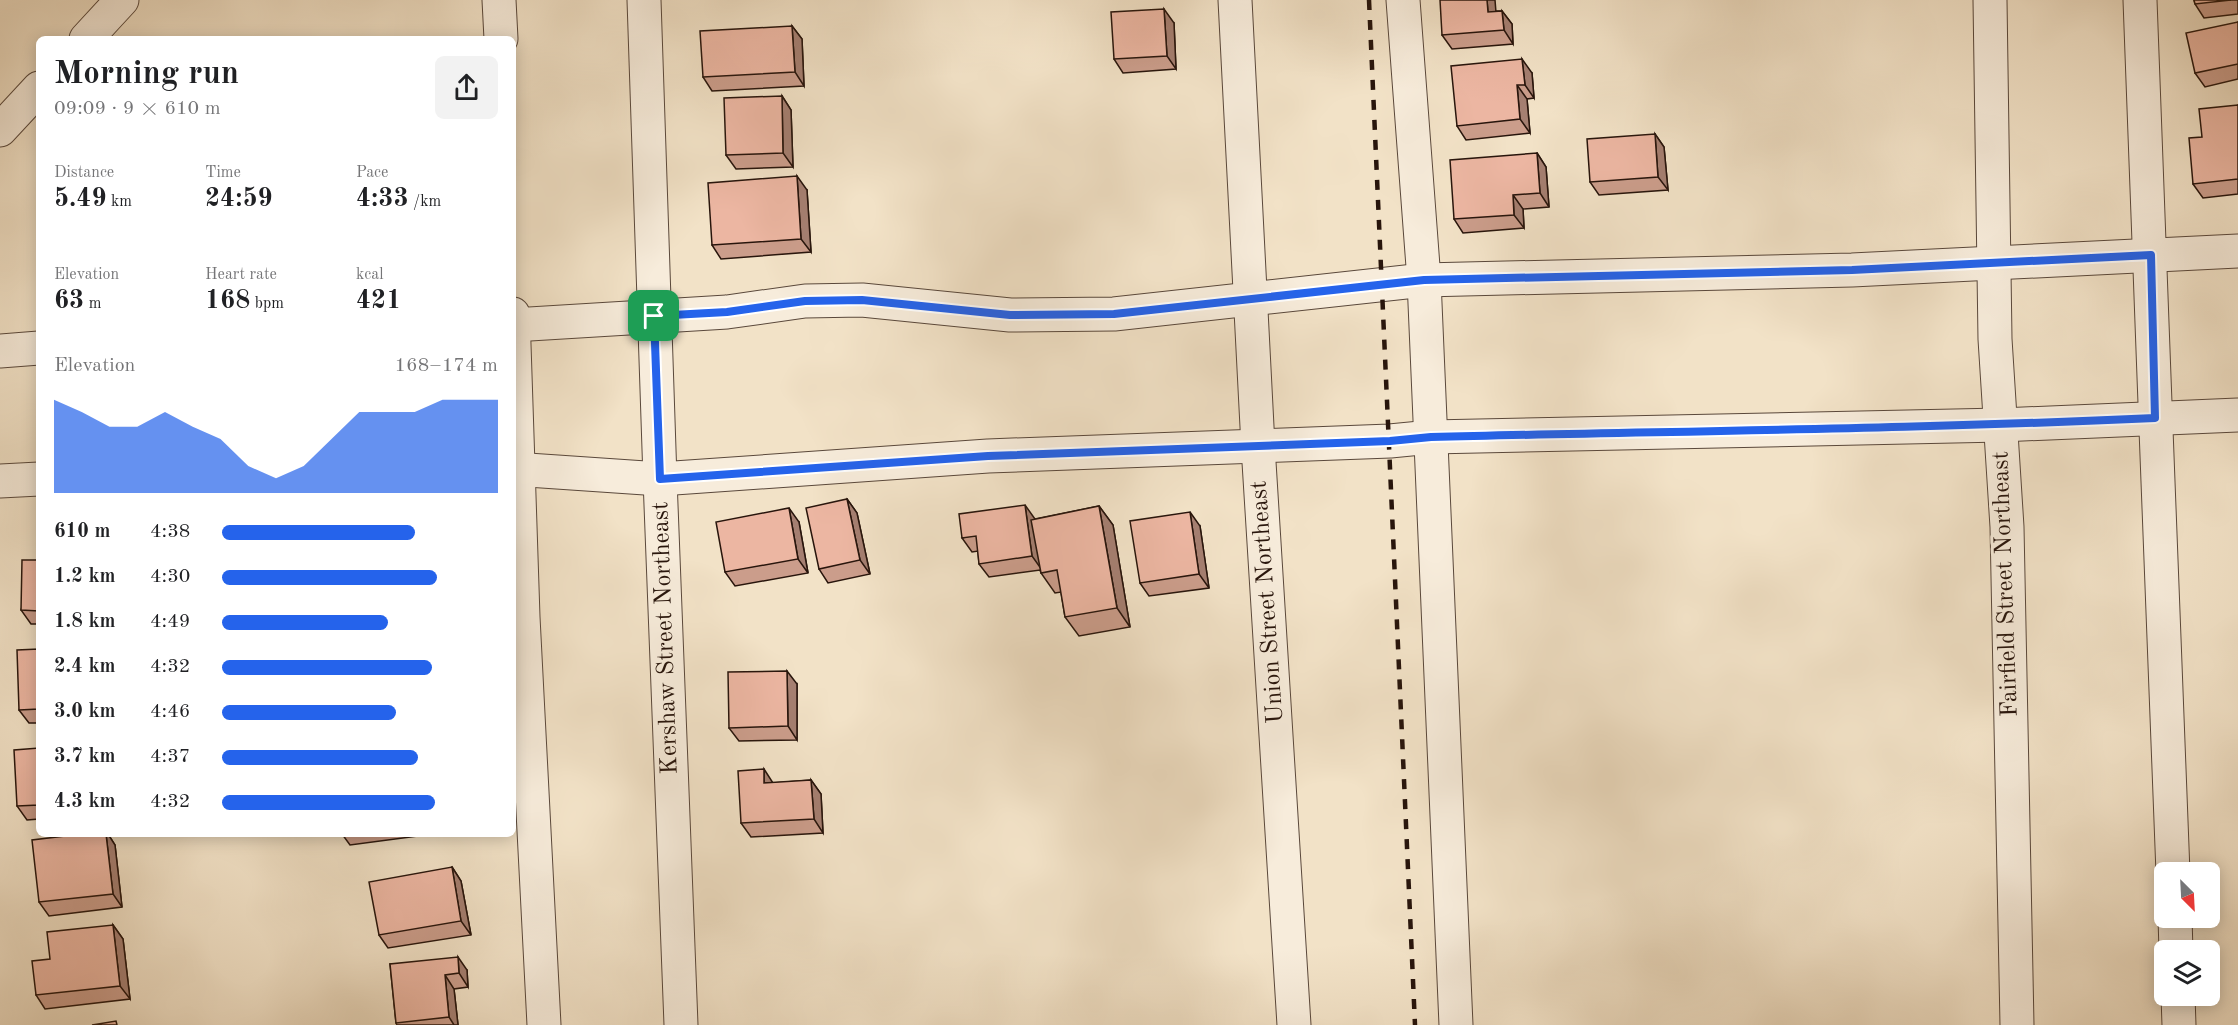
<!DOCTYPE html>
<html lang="en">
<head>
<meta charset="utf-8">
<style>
  :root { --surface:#fff; --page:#f2f2f2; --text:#202124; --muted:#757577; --accent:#2563eb }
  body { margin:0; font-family:"Old Standard TT",serif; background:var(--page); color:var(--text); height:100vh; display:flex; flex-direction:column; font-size:22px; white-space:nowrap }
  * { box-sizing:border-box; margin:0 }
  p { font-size:20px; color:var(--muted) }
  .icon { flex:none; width:33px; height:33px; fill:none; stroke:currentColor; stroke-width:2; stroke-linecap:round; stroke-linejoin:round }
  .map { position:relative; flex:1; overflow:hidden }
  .drawer { position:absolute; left:36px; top:36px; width:480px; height:801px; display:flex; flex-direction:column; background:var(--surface); border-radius:9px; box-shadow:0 3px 15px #0003 }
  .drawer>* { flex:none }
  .needle { width:39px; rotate:156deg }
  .tools { position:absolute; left:2154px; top:862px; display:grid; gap:12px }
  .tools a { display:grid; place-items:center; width:66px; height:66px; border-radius:9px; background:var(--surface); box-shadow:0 3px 15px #0003; font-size:30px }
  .pin { position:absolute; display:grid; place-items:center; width:51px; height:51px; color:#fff; margin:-26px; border-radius:12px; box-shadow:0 3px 9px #0006 }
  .round { display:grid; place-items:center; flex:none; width:63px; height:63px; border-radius:9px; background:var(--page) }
  .summary { display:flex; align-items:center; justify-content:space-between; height:102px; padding:0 18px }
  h1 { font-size:33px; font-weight:700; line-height:45px }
  .figures { display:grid; grid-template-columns:repeat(3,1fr); gap:9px; height:102px; padding:6px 18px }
  .figures div { display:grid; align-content:center }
  .figures b { font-size:26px; font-weight:700 }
  .figures small { font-size:16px; font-weight:400 }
  .figures p { font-size:16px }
  .chart { height:168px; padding:12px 18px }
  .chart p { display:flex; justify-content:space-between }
  .chart svg { width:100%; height:108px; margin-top:6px; fill:var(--accent); opacity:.7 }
  ul { padding:0 18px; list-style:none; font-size:20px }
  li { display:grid; grid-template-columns:96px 72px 1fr; align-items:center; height:45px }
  li i { height:15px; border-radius:8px; background:var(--accent) }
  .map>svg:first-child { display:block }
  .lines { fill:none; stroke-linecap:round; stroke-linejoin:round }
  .minor-casing { stroke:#5a483b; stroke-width:35 }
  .minor { stroke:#f7ecdb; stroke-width:33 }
  .rail { stroke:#28150c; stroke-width:4.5; stroke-dasharray:10 10; stroke-linecap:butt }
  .wall { fill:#cb9d8b; stroke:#28150c; stroke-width:1.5 }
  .shaded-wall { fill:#a57f71; stroke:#28150c; stroke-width:1.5 }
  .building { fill:#ecb6a2; stroke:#28150c; stroke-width:1.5 }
  .route-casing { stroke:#fff; stroke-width:12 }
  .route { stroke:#2563eb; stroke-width:8 }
  .labels { text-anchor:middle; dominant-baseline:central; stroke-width:6; stroke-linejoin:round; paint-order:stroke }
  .street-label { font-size:24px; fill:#28150c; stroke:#f7ecdb }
</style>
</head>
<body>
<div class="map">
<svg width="2238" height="1025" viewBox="0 0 2238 1025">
  <rect width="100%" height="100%" fill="#f2e2c7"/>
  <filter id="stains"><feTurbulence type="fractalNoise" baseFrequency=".00333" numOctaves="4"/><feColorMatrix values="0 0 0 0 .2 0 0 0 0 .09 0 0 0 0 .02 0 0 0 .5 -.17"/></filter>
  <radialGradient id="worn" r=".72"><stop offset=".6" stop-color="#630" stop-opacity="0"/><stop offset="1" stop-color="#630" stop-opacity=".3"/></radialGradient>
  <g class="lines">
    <defs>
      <g id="minor">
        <polyline points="499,0 501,39"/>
        <polyline points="644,0 660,479 681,1025"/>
        <polyline points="1235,0 1258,446 1294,1025"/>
        <polyline points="1403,0 1424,280 1456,1025"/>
        <polyline points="1990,0 1995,339 2007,527 2017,1025"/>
        <path d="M 2140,0 C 2152,291 2160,582 2173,873"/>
        <polyline points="86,39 122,0"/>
        <polyline points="0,130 39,88"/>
        <polyline points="513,314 523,617 544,1025"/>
        <polyline points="513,325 727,312 805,301 862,300 1010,315 1114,314 1424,280 1852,270 2238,251"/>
        <polyline points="0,351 39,348"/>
        <polyline points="513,469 660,479 988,456 1390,441 1431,437 2001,425 2238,415"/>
        <polyline points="0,481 39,479"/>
        <polyline points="2175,918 2176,951"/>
        <polyline points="2178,996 2179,1025"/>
      </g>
    </defs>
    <!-- minor casing -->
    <use href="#minor" class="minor-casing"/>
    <!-- minor -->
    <use href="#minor" class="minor"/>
    <!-- rail -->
    <polyline class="rail" points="1369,0 1415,1025"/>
  </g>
  <!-- wall -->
  <g class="wall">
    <polygon points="2194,0 2238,0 2238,14 2204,18 2195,4"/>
    <polygon points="1496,11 1502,11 1512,24 1513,44 1452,49 1442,35"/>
    <polygon points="2238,22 2238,79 2205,87 2195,73"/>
    <polygon points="1174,23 1176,69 1123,73 1114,59"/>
    <polygon points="792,26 802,39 804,86 712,91 703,77"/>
    <polygon points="1532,73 1534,98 1527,99 1530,133 1466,140 1457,126"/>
    <polygon points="782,96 791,110 793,167 736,169 726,155"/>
    <polygon points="2238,105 2238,194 2203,198 2193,184 2202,137"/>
    <polygon points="1655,134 1664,147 1668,190 1599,195 1590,182"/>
    <polygon points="1537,153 1546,167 1549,207 1523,209 1524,228 1463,233 1454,219"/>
    <polygon points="807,190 811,252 721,259 712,245"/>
    <polygon points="847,499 857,513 870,574 828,583 819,569"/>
    <polygon points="1099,506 1113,525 1130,627 1079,636 1065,617 1061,592 1055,593 1041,573 1040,570 989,577 979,564 978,551 972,552 962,538 1035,519"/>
    <polygon points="799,522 808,573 735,586 725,572"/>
    <polygon points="1200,526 1209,588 1149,596 1140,583"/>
    <polygon points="39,560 39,624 31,624 21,610"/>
    <polygon points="39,649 39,723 29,723 19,710"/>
    <polygon points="797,684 797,740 739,741 729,728"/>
    <polygon points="39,748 39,819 27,820 17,806"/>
    <polygon points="811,780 821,794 823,833 751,837 741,823 773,783"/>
    <polygon points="82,834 108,834 115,845 122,907 49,916 39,902"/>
    <polygon points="342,834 433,834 350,845"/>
    <polygon points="452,867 461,881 471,935 388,948 379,935"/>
    <polygon points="113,925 123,939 130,999 45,1009 36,995 50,959"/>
    <polygon points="390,964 467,970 468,987 454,989 458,1025 397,1025 396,1023"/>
  </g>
  <!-- shaded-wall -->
  <g class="shaded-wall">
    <polygon points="1487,0 1495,0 1497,25 1488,12"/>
    <polygon points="1164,9 1174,23 1176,69 1167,56"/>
    <polygon points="1502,11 1512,24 1513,44 1504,30"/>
    <polygon points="792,26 802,39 804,86 795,72"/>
    <polygon points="1522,59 1532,73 1534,98 1525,85"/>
    <polygon points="1517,85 1527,99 1530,133 1520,119"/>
    <polygon points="782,96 791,110 793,167 783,153"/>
    <polygon points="1655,134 1664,147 1668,190 1658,177"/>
    <polygon points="1537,153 1546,167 1549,207 1540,193"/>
    <polygon points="797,176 807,190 811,252 801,239"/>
    <polygon points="1513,195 1523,209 1524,228 1514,215"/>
    <polygon points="847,499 857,513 870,574 860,560"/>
    <polygon points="1025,505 1035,519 1042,570 1032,556"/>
    <polygon points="1099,506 1113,525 1130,627 1117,608"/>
    <polygon points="789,508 799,522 808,573 798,559"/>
    <polygon points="1190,512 1200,526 1209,588 1199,574"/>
    <polygon points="787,671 797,684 797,740 788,726"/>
    <polygon points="764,769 773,783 764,783"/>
    <polygon points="811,780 821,794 823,833 814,819"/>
    <polygon points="106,834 108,834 115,845 122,907 113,894"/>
    <polygon points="452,867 461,881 471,935 461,921"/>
    <polygon points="113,925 123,939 130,999 120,986"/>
    <polygon points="458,957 467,970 468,987 459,973"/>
    <polygon points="445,975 454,989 458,1025 454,1025 449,1017"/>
  </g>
  <!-- building -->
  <g class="building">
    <polygon points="1440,0 1487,0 1488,12 1502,11 1504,30 1442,35"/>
    <polygon points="2194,0 2231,0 2195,4"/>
    <polygon points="1164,9 1167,56 1114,59 1111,12"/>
    <polygon points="2238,22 2238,64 2195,73 2186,33"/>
    <polygon points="792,26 795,72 703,77 700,31"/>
    <polygon points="1522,59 1525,85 1517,85 1520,119 1457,126 1451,66"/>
    <polygon points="782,96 783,153 726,155 724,98"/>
    <polygon points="2238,105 2238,179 2193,184 2189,138 2202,137 2199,109"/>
    <polygon points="1655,134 1658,177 1590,182 1587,139"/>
    <polygon points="1537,153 1540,193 1513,195 1514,215 1454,219 1450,160"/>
    <polygon points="797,176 801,239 712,245 708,183"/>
    <polygon points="847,499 860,560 819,569 806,508"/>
    <polygon points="1025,505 1032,556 979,564 976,536 962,538 959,514"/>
    <polygon points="1099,506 1117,608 1065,617 1057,570 1041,573 1031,520"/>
    <polygon points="789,508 798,559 725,572 716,522"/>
    <polygon points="1190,512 1199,574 1140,583 1130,521"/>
    <polygon points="22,560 39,560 39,611 21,610"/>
    <polygon points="39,649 39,709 19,710 17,650"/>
    <polygon points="787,671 788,726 729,728 728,672"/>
    <polygon points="39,748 39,805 17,806 14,750"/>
    <polygon points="764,769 764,783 811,780 814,819 741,823 738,771"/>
    <polygon points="82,834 106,834 113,894 39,902 32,840"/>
    <polygon points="452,867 461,921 379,935 369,882"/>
    <polygon points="113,925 120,986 36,995 32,961 50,959 47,932"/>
    <polygon points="458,957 459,973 445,975 449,1017 396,1023 390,964"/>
    <polygon points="116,1021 117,1025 92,1025"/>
  </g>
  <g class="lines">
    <defs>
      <path id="route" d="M 2151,255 L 2155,418 C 1914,429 1672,431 1431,437 L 1390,441 L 988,456 L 660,479 L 654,316 L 727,312 L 805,301 L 862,300 L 1010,315 L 1114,314 L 1424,280 L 1852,270 Z"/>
    </defs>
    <!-- route casing -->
    <use href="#route" class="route-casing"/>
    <!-- route -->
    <use href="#route" class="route"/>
  </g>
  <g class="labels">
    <!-- street labels -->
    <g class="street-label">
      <text transform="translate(2006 584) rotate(-92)">Fairfield Street Northeast</text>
      <text transform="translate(1268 602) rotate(-94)">Union Street Northeast</text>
      <text transform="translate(666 638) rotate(-92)">Kershaw Street Northeast</text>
    </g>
  </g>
  <rect width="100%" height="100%" filter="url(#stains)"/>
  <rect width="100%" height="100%" fill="url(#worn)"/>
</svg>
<div class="tools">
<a><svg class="needle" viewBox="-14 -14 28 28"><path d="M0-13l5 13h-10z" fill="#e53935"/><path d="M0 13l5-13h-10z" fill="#757577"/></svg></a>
<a><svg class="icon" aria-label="layers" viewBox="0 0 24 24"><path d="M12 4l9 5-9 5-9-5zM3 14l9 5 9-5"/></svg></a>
</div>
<div class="pin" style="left:654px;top:316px;background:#1e9e55"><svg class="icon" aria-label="arrive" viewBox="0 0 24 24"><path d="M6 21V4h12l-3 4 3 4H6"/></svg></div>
<section class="drawer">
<div class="summary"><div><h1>Morning run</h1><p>09:09 · 9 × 610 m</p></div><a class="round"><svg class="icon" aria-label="share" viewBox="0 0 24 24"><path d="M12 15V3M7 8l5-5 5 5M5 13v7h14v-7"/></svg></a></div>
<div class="figures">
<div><p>Distance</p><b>5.49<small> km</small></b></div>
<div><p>Time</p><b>24:59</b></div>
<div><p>Pace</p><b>4:33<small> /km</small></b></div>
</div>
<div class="figures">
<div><p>Elevation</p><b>63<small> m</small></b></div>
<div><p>Heart rate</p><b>168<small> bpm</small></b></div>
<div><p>kcal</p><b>421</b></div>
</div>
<div class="chart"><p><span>Elevation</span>168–174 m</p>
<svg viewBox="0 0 160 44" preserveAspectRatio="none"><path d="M0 44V6L10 11L20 17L30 17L40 11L50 17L60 22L70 33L80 38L90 33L100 22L110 11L120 11L130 11L140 6L150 6L160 6V44z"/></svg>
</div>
<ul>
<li><b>610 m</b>4:38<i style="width:70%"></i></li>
<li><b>1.2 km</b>4:30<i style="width:78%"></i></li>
<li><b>1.8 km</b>4:49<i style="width:60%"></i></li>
<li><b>2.4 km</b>4:32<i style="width:76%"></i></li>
<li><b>3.0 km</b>4:46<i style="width:63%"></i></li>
<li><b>3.7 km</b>4:37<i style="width:71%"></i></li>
<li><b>4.3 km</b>4:32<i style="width:77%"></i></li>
</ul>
</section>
</div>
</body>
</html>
